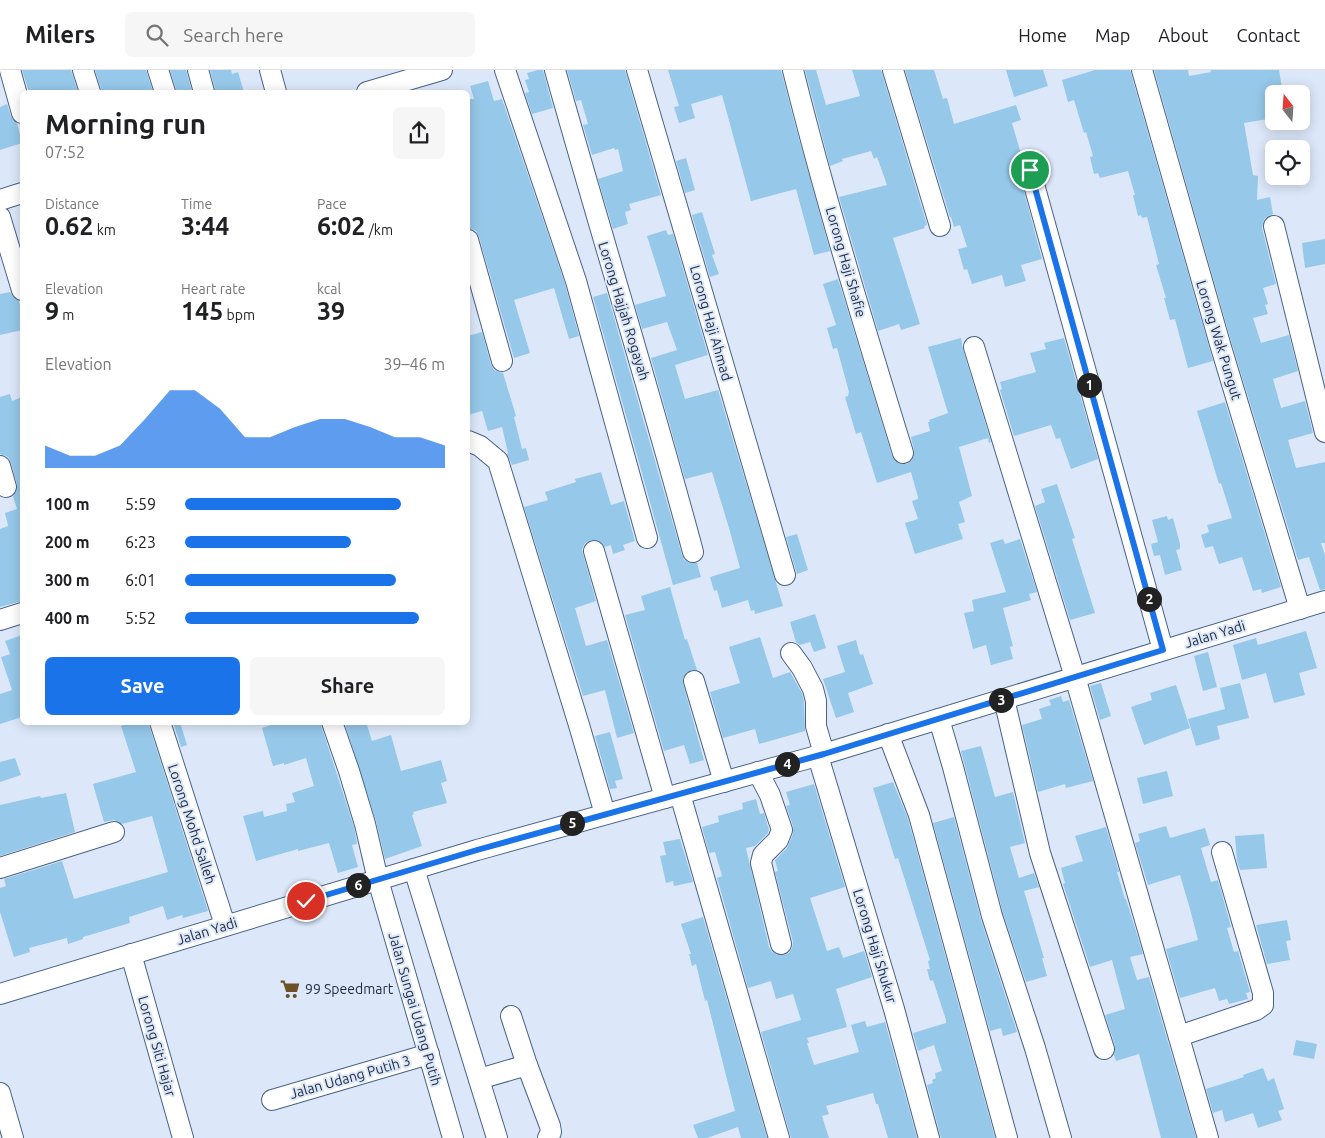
<!DOCTYPE html>
<html lang="en">
<head>
<meta charset="utf-8">
<style>
  :root { --surface:#fff; --page:#f6f6f6; --text:#202124; --muted:#757577; --line:#e0e0e0; --accent:#1a73e8 }
  body { margin:0; font-family:Ubuntu,sans-serif; background:var(--page); color:var(--text); height:100vh; display:flex; flex-direction:column; font-size:19px; white-space:nowrap }
  * { box-sizing:border-box; margin:0 }
  p { font-size:16px; color:var(--muted) }
  .icon { flex:none; width:28px; height:28px; fill:none; stroke:currentColor; stroke-width:2; stroke-linecap:round; stroke-linejoin:round }
  .map { position:relative; flex:1; overflow:hidden }
  .sheet { position:absolute; left:20px; top:20px; width:450px; height:635px; display:flex; flex-direction:column; background:var(--surface); border-radius:8px; box-shadow:0 2px 12px #0003 }
  .sheet>* { flex:none }
  .needle { width:32px; rotate:343deg }
  .fabs { position:absolute; left:1265px; top:15px; display:grid; gap:10px }
  .fabs a { display:grid; place-items:center; width:45px; height:45px; border-radius:8px; background:var(--surface); box-shadow:0 2px 12px #0003; font-size:25px }
  .pin { position:absolute; display:grid; place-items:center; width:42px; height:42px; color:#fff; margin:-21px; border:2px solid #fff; border-radius:50%; box-shadow:0 1px 5px #0007 }
  .km { position:absolute; width:25px; height:25px; margin:-12px; border-radius:50%; background:#222; color:#fff; font-size:14px; line-height:25px; text-align:center }
  .round { display:grid; place-items:center; flex:none; width:52px; height:52px; border-radius:8px; background:var(--page) }
  .head { display:flex; align-items:center; justify-content:space-between; height:85px; padding:0 25px }
  h1 { font-size:28px; font-weight:700; line-height:38px }
  .metrics { display:grid; grid-template-columns:repeat(3,1fr); gap:8px; height:85px; padding:5px 25px }
  .metrics div { display:grid; align-content:center }
  .metrics b { font-size:25px; font-weight:700 }
  .metrics small { font-size:14px; font-weight:400 }
  .metrics p { font-size:14px }
  .chart { height:140px; padding:10px 25px }
  .chart p { display:flex; justify-content:space-between }
  .chart svg { width:100%; height:90px; margin-top:5px; fill:var(--accent); opacity:.7 }
  .cta { display:flex; gap:10px; margin-top:auto; padding:10px 25px }
  .cta a { flex:1; height:58px; border-radius:8px; background:var(--accent); color:#fff; font-size:20px; font-weight:700; line-height:58px; text-align:center }
  .cta a+a { background:var(--page); color:var(--text) }
  ul { padding:0 25px; list-style:none; font-size:16px }
  li { display:grid; grid-template-columns:80px 60px 1fr; align-items:center; height:38px }
  li i { height:12px; border-radius:6px; background:var(--accent) }
  header { display:flex; align-items:center; gap:30px; box-sizing:border-box; height:70px; padding:0 25px; background:var(--surface); border-bottom:1px solid var(--line) }
  header strong { font-size:24px }
  nav { display:flex; gap:28px; margin-inline-start:auto; font-size:18px }
  .search { width:350px; height:45px; background:var(--page); display:flex; align-items:center; gap:12px; box-sizing:border-box; padding:0 18px; border-radius:8px; color:var(--muted); font-size:19px }
  .map>svg:first-child { display:block }
  .building { fill:#96c8e9 }
  .lines { fill:none; stroke-linecap:round; stroke-linejoin:round }
  .minor-casing { stroke:#486289; stroke-width:22 }
  .minor { stroke:#fff; stroke-width:20 }
  .route-casing { stroke:#fff; stroke-width:10 }
  .route { stroke:#1a73e8; stroke-width:6 }
  .labels { text-anchor:middle; dominant-baseline:central; stroke-width:4; stroke-linejoin:round; paint-order:stroke }
  .street-label { font-size:14px; fill:#1e293a; stroke:#dce8fa }
  .poi-label { font-size:14px; fill:#1e293a; stroke:#dce8fa; text-anchor:start }
</style>
</head>
<body>
<header>
<strong>Milers</strong>
<div class="search"><svg class="icon" aria-label="search" viewBox="0 0 24 24"><circle cx="10" cy="10" r="6"/><path d="M15 15l6 6"/></svg>Search here</div>
<nav><a>Home</a><a>Map</a><a>About</a><a>Contact</a></nav>
</header>
<div class="map">
<svg width="1325" height="1068" viewBox="0 0 1325 1068">
  <rect width="100%" height="100%" fill="#dce8fa"/>
  <!-- building -->
  <g class="building">
    <polygon points="22,0 71,0 78,22 29,22"/>
    <polygon points="95,0 146,0 153,22 102,22"/>
    <polygon points="170,0 186,0 192,22 177,22"/>
    <polygon points="210,0 231,0 232,4 238,2 244,22 216,22"/>
    <polygon points="538,0 543,0 553,38 532,44 525,23 529,22 525,10 529,9 527,3"/>
    <polygon points="567,0 625,0 661,125 629,134 631,140 625,142 628,154 613,159 598,109 623,101 618,79 615,80 614,78 592,85 583,55 588,54 581,30 576,31"/>
    <polygon points="668,0 781,0 794,51 830,181 814,185 796,119 751,131 722,25 691,34 695,48 679,53 674,37 679,36"/>
    <polygon points="805,0 816,0 826,35 860,26 852,0 881,0 927,155 924,156 925,158 893,168 920,254 901,260 899,254 878,261 839,127 887,115 877,87 874,89 871,81 842,89 843,91 830,96"/>
    <polygon points="905,0 934,0 943,29 947,28 954,54 1016,35 1021,50 1012,53 1023,91 1019,97 1019,103 1042,189 1021,195 1026,211 1005,217 1002,205 972,214 967,199 964,200 958,179 967,177 960,155 954,157 951,147 950,147"/>
    <polygon points="1006,0 1043,0 1048,16 1014,27"/>
    <polygon points="1095,0 1130,0 1213,291 1188,298 1175,249 1170,250 1164,228 1166,228 1156,195 1159,194 1147,147 1142,148 1141,145 1138,146 1133,125 1135,125 1128,101 1100,108 1098,103 1094,104 1090,87 1093,86 1086,62 1084,63 1074,30 1068,32 1062,10"/>
    <polygon points="1154,0 1188,0 1189,6 1211,2 1210,0 1279,0 1283,24 1274,24 1274,48 1244,53 1253,105 1258,106 1257,130 1270,127 1273,144 1265,148 1263,153 1262,158 1276,214 1263,218 1268,234 1265,235 1268,244 1253,248 1261,273 1289,265 1298,301 1273,309 1281,338 1305,331 1313,363 1288,370 1296,398 1325,392 1325,473 1321,473 1325,485 1325,519 1320,520 1309,487 1298,490 1231,271"/>
    <polygon points="488,11 494,31 502,29 565,214 579,266 569,269 554,218 514,230 530,283 514,288 479,167 476,161 468,158 468,29 474,29 470,16"/>
    <polygon points="7,34 11,47 17,53 22,73 0,80 0,37"/>
    <polygon points="686,88 695,120 685,123 676,91"/>
    <polygon points="702,142 715,184 712,185 719,204 710,207 692,145"/>
    <polygon points="666,160 668,165 673,164 708,285 675,295 685,329 718,320 783,536 755,544 754,540 751,541 748,530 722,538 717,520 714,521 710,507 740,498 729,458 712,402 685,409 651,288 677,280 667,252 642,259 635,235 666,226 647,166"/>
    <polygon points="1325,169 1325,194 1305,198 1302,173"/>
    <polygon points="838,209 892,386 895,391 900,394 907,394 911,391 914,386 914,380 911,367 930,361 928,352 930,352 929,350 948,343 928,277 961,268 963,280 991,372 989,373 988,368 959,377 972,426 959,432 965,452 958,454 963,469 915,484 905,453 918,449 912,431 918,429 918,427 911,402 877,413 861,362 856,364 845,327 848,326 849,322 837,278 833,279 827,258 836,255 823,214"/>
    <polygon points="10,222 14,228 19,231 22,247 22,260 0,265 0,224"/>
    <polygon points="607,223 682,485 684,490 690,493 697,493 701,507 673,515 593,227"/>
    <polygon points="482,262 491,295 494,300 503,303 516,346 514,347 522,379 526,378 529,390 512,395 507,384 508,383 502,357 488,361 482,341 468,345 468,266"/>
    <polygon points="1064,268 1098,389 1071,399 1060,368 1056,369 1051,355 1014,366 1000,320 1002,319 1000,312 1036,302 1030,283 1046,279 1044,273"/>
    <polygon points="10,324 12,331 22,327 22,531 0,537 0,459 8,456 5,443 17,439 13,426 17,420 17,414 11,393 8,387 0,384 0,327"/>
    <polygon points="1225,332 1281,517 1262,523 1261,519 1253,521 1242,487 1219,494 1213,476 1205,478 1201,465 1209,462 1207,455 1232,448 1221,413 1219,414 1197,341"/>
    <polygon points="601,402 611,435 624,431 635,471 623,475 625,480 613,484 611,475 605,477 597,470 591,470 585,473 582,479 583,484 596,531 575,538 586,576 607,570 634,663 617,668 605,620 583,626 524,437 548,430 545,422 576,412 575,409"/>
    <polygon points="1057,414 1075,468 1072,469 1095,543 1070,550 1035,436 1045,432 1041,419"/>
    <polygon points="1167,446 1168,450 1173,448 1180,474 1180,479 1176,480 1182,500 1165,505 1160,485 1154,486 1151,474 1158,472 1152,450"/>
    <polygon points="797,464 808,500 797,504 786,467"/>
    <polygon points="1003,469 1005,474 1020,469 1037,522 1029,524 1031,530 1003,538 1013,576 1010,577 1013,589 991,595 986,575 973,579 964,543 974,541 972,530 1006,522 990,473"/>
    <polygon points="670,517 685,570 687,569 697,600 691,600 686,603 683,608 683,614 705,694 704,690 690,694 684,675 664,681 625,545 645,540 641,526"/>
    <polygon points="815,544 826,578 814,582 810,572 800,575 796,572 790,552"/>
    <polygon points="1306,561 1317,598 1299,603 1305,625 1274,633 1266,603 1242,610 1233,575 1256,568 1258,575"/>
    <polygon points="22,565 22,647 0,654 0,624 12,620 1,587 10,584 5,571"/>
    <polygon points="760,567 773,608 790,602 802,623 804,632 805,661 759,674 755,659 723,668 710,622 740,613 729,577"/>
    <polygon points="856,570 860,585 863,584 873,614 848,623 854,642 836,648 823,609 845,602 837,576"/>
    <polygon points="1208,582 1217,617 1203,621 1194,586"/>
    <polygon points="1101,613 1111,646 1100,650 1090,616"/>
    <polygon points="1240,613 1249,648 1217,656 1220,669 1196,676 1188,649 1225,639 1220,618"/>
    <polygon points="1176,615 1190,658 1144,675 1131,637 1152,630 1150,623"/>
    <polygon points="1061,626 1063,632 1069,630 1093,711 1066,718 1065,714 1038,722 1022,655 1042,649 1039,639 1051,635 1049,630"/>
    <polygon points="131,652 148,652 208,841 183,848 182,845 167,850 163,836 129,847 130,853 83,867 83,869 68,874 67,868 29,878 30,882 14,887 0,842 0,818 6,816 4,809 62,791 74,829 168,802 152,746 122,754 114,750 104,752 93,714 136,702 121,656"/>
    <polygon points="173,652 180,652 187,675 181,677"/>
    <polygon points="279,652 320,652 354,757 357,774 352,775 358,797 338,803 329,773 298,781 298,779 256,791 243,746 263,741 264,747 287,741 286,734 295,732 292,723 314,716 306,688 284,695 284,693 273,696 262,658"/>
    <polygon points="350,652 366,652 372,671 391,665 401,701 441,690 447,711 441,713 447,733 413,742 414,744 412,745 422,776 385,789 376,751 345,654"/>
    <polygon points="610,662 623,709 615,711 617,718 610,719 595,666"/>
    <polygon points="981,676 995,727 1013,722 1025,773 1010,777 1019,808 1034,803 1039,817 1024,821 1044,888 1042,888 1047,906 1026,912 1003,843 961,681"/>
    <polygon points="15,688 21,705 0,712 0,692"/>
    <polygon points="1167,701 1173,726 1143,734 1137,708"/>
    <polygon points="893,712 908,749 995,1068 941,1068 927,1015 933,1013 932,1010 936,1008 935,1003 942,1001 934,975 918,981 913,963 946,953 946,950 933,910 930,911 927,899 930,899 928,891 930,890 898,788 895,789 873,718"/>
    <polygon points="814,714 845,817 810,828 827,881 839,877 843,888 864,881 872,907 836,919 847,957 807,968 809,973 807,973 814,995 859,982 851,955 865,951 867,957 885,952 917,1068 888,1068 878,1034 876,1034 873,1023 826,1036 829,1044 822,1046 829,1068 791,1068 761,962 801,950 793,924 776,929 771,911 748,918 717,808 722,806 715,782 709,783 702,757 719,752 718,746 743,739 742,733 756,729 760,744 764,743 769,760 768,763 755,776 746,778 769,877 772,882 777,885 784,885 789,883 792,878 793,872 775,802 778,801 775,790 787,778 793,764 793,756 786,736 790,735 786,722"/>
    <polygon points="66,723 75,762 0,786 0,735 40,726 41,728"/>
    <polygon points="954,747 981,850 1017,962 1003,966 1001,958 990,961 933,753"/>
    <polygon points="1166,756 1170,768 1205,758 1210,775 1201,778 1211,812 1218,810 1231,857 1227,858 1234,882 1238,881 1250,922 1246,923 1248,929 1229,934 1227,929 1219,931 1215,918 1180,928 1166,879 1198,870 1190,839 1180,805 1148,815 1135,773 1140,771 1138,764"/>
    <polygon points="1106,757 1119,802 1117,802 1125,829 1126,829 1143,884 1130,887 1137,910 1149,907 1196,1068 1161,1068 1139,984 1116,991 1114,985 1115,975 1105,945 1125,939 1112,890 1090,897 1063,814 1065,813 1061,798 1083,791 1075,766"/>
    <polygon points="1264,764 1267,798 1240,800 1237,791 1235,766"/>
    <polygon points="680,769 693,812 674,816 673,811 666,813 660,786 666,785 663,772"/>
    <polygon points="703,847 767,1068 741,1068 738,1057 707,1068 698,1068 693,1055 735,1041 707,930 705,931 696,894 692,896 689,884 691,884 681,854"/>
    <polygon points="1287,850 1291,870 1286,871 1290,890 1267,894 1256,855"/>
    <polygon points="1296,970 1317,974 1314,989 1293,985"/>
    <polygon points="1263,998 1268,1011 1274,1008 1284,1039 1278,1041 1282,1050 1258,1058 1253,1043 1225,1052 1222,1040 1213,1043 1206,1019 1244,1007 1243,1005"/>
  </g>
  <g class="lines">
    <defs>
      <g id="minor">
        <polyline points="10,0 22,43"/>
        <polyline points="83,0 90,22"/>
        <polyline points="158,0 165,22"/>
        <polyline points="198,0 204,22"/>
        <polyline points="270,0 276,22"/>
        <polyline points="505,0 576,211 647,468"/>
        <path d="M 555,0 C 600,161 650,321 693,482"/>
        <polyline points="637,0 785,505"/>
        <path d="M 793,0 C 825,129 864,256 903,383"/>
        <polyline points="893,0 940,156"/>
        <polyline points="1142,0 1220,274 1300,539"/>
        <polyline points="367,22 442,0"/>
        <polyline points="1030,100 1163,580"/>
        <polyline points="0,130 22,123"/>
        <polyline points="0,147 22,220"/>
        <polyline points="1274,156 1325,362"/>
        <polyline points="468,170 502,291"/>
        <polyline points="974,277 1075,607 1208,1068"/>
        <polyline points="468,371 480,376 498,391 579,655 605,744"/>
        <polyline points="0,396 6,417"/>
        <polyline points="594,481 665,728"/>
        <polyline points="0,550 22,543"/>
        <polyline points="791,583 802,598 813,619 816,631 816,656 824,684"/>
        <polyline points="694,611 724,712"/>
        <polyline points="1004,629 1040,783 1104,979"/>
        <polyline points="939,649 953,697 992,846 1035,978 1061,1068"/>
        <polyline points="160,652 225,855"/>
        <polyline points="332,652 349,701 365,754 378,810 453,1068"/>
        <polyline points="888,664 919,745 1007,1068"/>
        <polyline points="818,686 894,939 929,1068"/>
        <polyline points="758,702 770,725 782,760 778,770 763,785 761,793 781,874"/>
        <polyline points="680,724 779,1068"/>
        <polyline points="0,798 114,762"/>
        <polyline points="414,799 497,1068"/>
        <polyline points="131,884 183,1068"/>
        <polyline points="0,924 477,780 824,684 1325,531"/>
        <polyline points="1179,966 1256,940 1263,935 1263,923 1222,782"/>
        <polyline points="527,995 550,1056 551,1062 548,1068"/>
        <polyline points="479,1009 527,995 511,946"/>
        <polyline points="0,1023 13,1068"/>
        <polyline points="272,1030 429,984"/>
      </g>
    </defs>
    <!-- minor casing -->
    <use href="#minor" class="minor-casing"/>
    <!-- minor -->
    <use href="#minor" class="minor"/>
  </g>
  <g class="lines">
    <defs>
      <polyline id="route" points="306,831 477,780 824,684 1163,580 1030,100"/>
    </defs>
    <!-- route casing -->
    <use href="#route" class="route-casing"/>
    <!-- route -->
    <use href="#route" class="route"/>
  </g>
  <!-- icons -->
  <defs>
    <symbol id="supermarket-bare" viewBox="-9 -9 18 18"><path d="M-6-5.5h2.5l.6 2H6L4.5 2H-2.5L-4.4-4H-6ZM-1.5 3.2a1.3 1.3 0 1 0 .1 0ZM3 3.2a1.3 1.3 0 1 0 .1 0Z" fill="#6d5124" stroke="#dce8fa" stroke-width="2.5" paint-order="stroke"/></symbol>
  </defs>
  <g fill-rule="evenodd">
    <use href="#supermarket-bare" x="276" y="905" width="28" height="28"/>
  </g>
  <g class="labels">
    <!-- street labels -->
    <g class="street-label">
      <text transform="translate(846 192) rotate(74)">Lorong Haji Shafie</text>
      <text transform="translate(624 241) rotate(73)">Lorong Hajjah Rogayah</text>
      <text transform="translate(711 253) rotate(74)">Lorong Haji Ahmad</text>
      <text transform="translate(1219 270) rotate(73)">Lorong Wak Pungut</text>
      <text transform="translate(1215 564) rotate(-17)">Jalan Yadi</text>
      <text transform="translate(192 754) rotate(72)">Lorong Mohd Salleh</text>
      <text transform="translate(207 861) rotate(-17)">Jalan Yadi</text>
      <text transform="translate(875 876) rotate(73)">Lorong Haji Shukur</text>
      <text transform="translate(415 939) rotate(74)">Jalan Sungai Udang Putih</text>
      <text transform="translate(157 976) rotate(74)">Lorong Siti Hajar</text>
      <text transform="translate(350 1007) rotate(-16)">Jalan Udang Putih 3</text>
    </g>
    <!-- poi labels -->
    <g class="poi-label">
      <text x="305" y="919">99 Speedmart</text>
    </g>
  </g>
</svg>
<div class="fabs">
<a><svg class="needle" viewBox="-14 -14 28 28"><path d="M0-13l5 13h-10z" fill="#e53935"/><path d="M0 13l5-13h-10z" fill="#757577"/></svg></a>
<a><svg class="icon" aria-label="locate" viewBox="0 0 24 24"><circle cx="12" cy="12" r="6"/><path d="M12 2v4M12 18v4M2 12h4M18 12h4"/></svg></a>
</div>
<div class="pin" style="left:1030px;top:100px;background:#1e9e55"><svg class="icon" aria-label="arrive" viewBox="0 0 24 24"><path d="M6 21V4h12l-3 4 3 4H6"/></svg></div>
<div class="pin" style="left:306px;top:831px;background:#d93025"><svg class="icon" aria-label="check" viewBox="0 0 24 24"><path d="M5 12l5 5 9-10"/></svg></div>
<b class="km" style="left:1089px;top:315px">1</b>
<b class="km" style="left:1149px;top:529px">2</b>
<b class="km" style="left:1001px;top:630px">3</b>
<b class="km" style="left:787px;top:694px">4</b>
<b class="km" style="left:572px;top:753px">5</b>
<b class="km" style="left:358px;top:815px">6</b>
<section class="sheet">
<div class="head"><div><h1>Morning run</h1><p>07:52</p></div><a class="round"><svg class="icon" aria-label="share" viewBox="0 0 24 24"><path d="M12 15V3M7 8l5-5 5 5M5 13v7h14v-7"/></svg></a></div>
<div class="metrics">
<div><p>Distance</p><b>0.62<small> km</small></b></div>
<div><p>Time</p><b>3:44</b></div>
<div><p>Pace</p><b>6:02<small> /km</small></b></div>
</div>
<div class="metrics">
<div><p>Elevation</p><b>9<small> m</small></b></div>
<div><p>Heart rate</p><b>145<small> bpm</small></b></div>
<div><p>kcal</p><b>39</b></div>
</div>
<div class="chart"><p><span>Elevation</span>39–46 m</p>
<svg viewBox="0 0 160 44" preserveAspectRatio="none"><path d="M0 44V33L10 38L20 38L30 33L40 20L50 6L60 6L70 15L80 29L90 29L100 24L110 20L120 20L130 24L140 29L150 29L160 33V44z"/></svg>
</div>
<ul>
<li><b>100 m</b>5:59<i style="width:83%"></i></li>
<li><b>200 m</b>6:23<i style="width:64%"></i></li>
<li><b>300 m</b>6:01<i style="width:81%"></i></li>
<li><b>400 m</b>5:52<i style="width:90%"></i></li>
</ul>
<div class="cta"><a>Save</a><a>Share</a></div>
</section>
</div>
</body>
</html>
